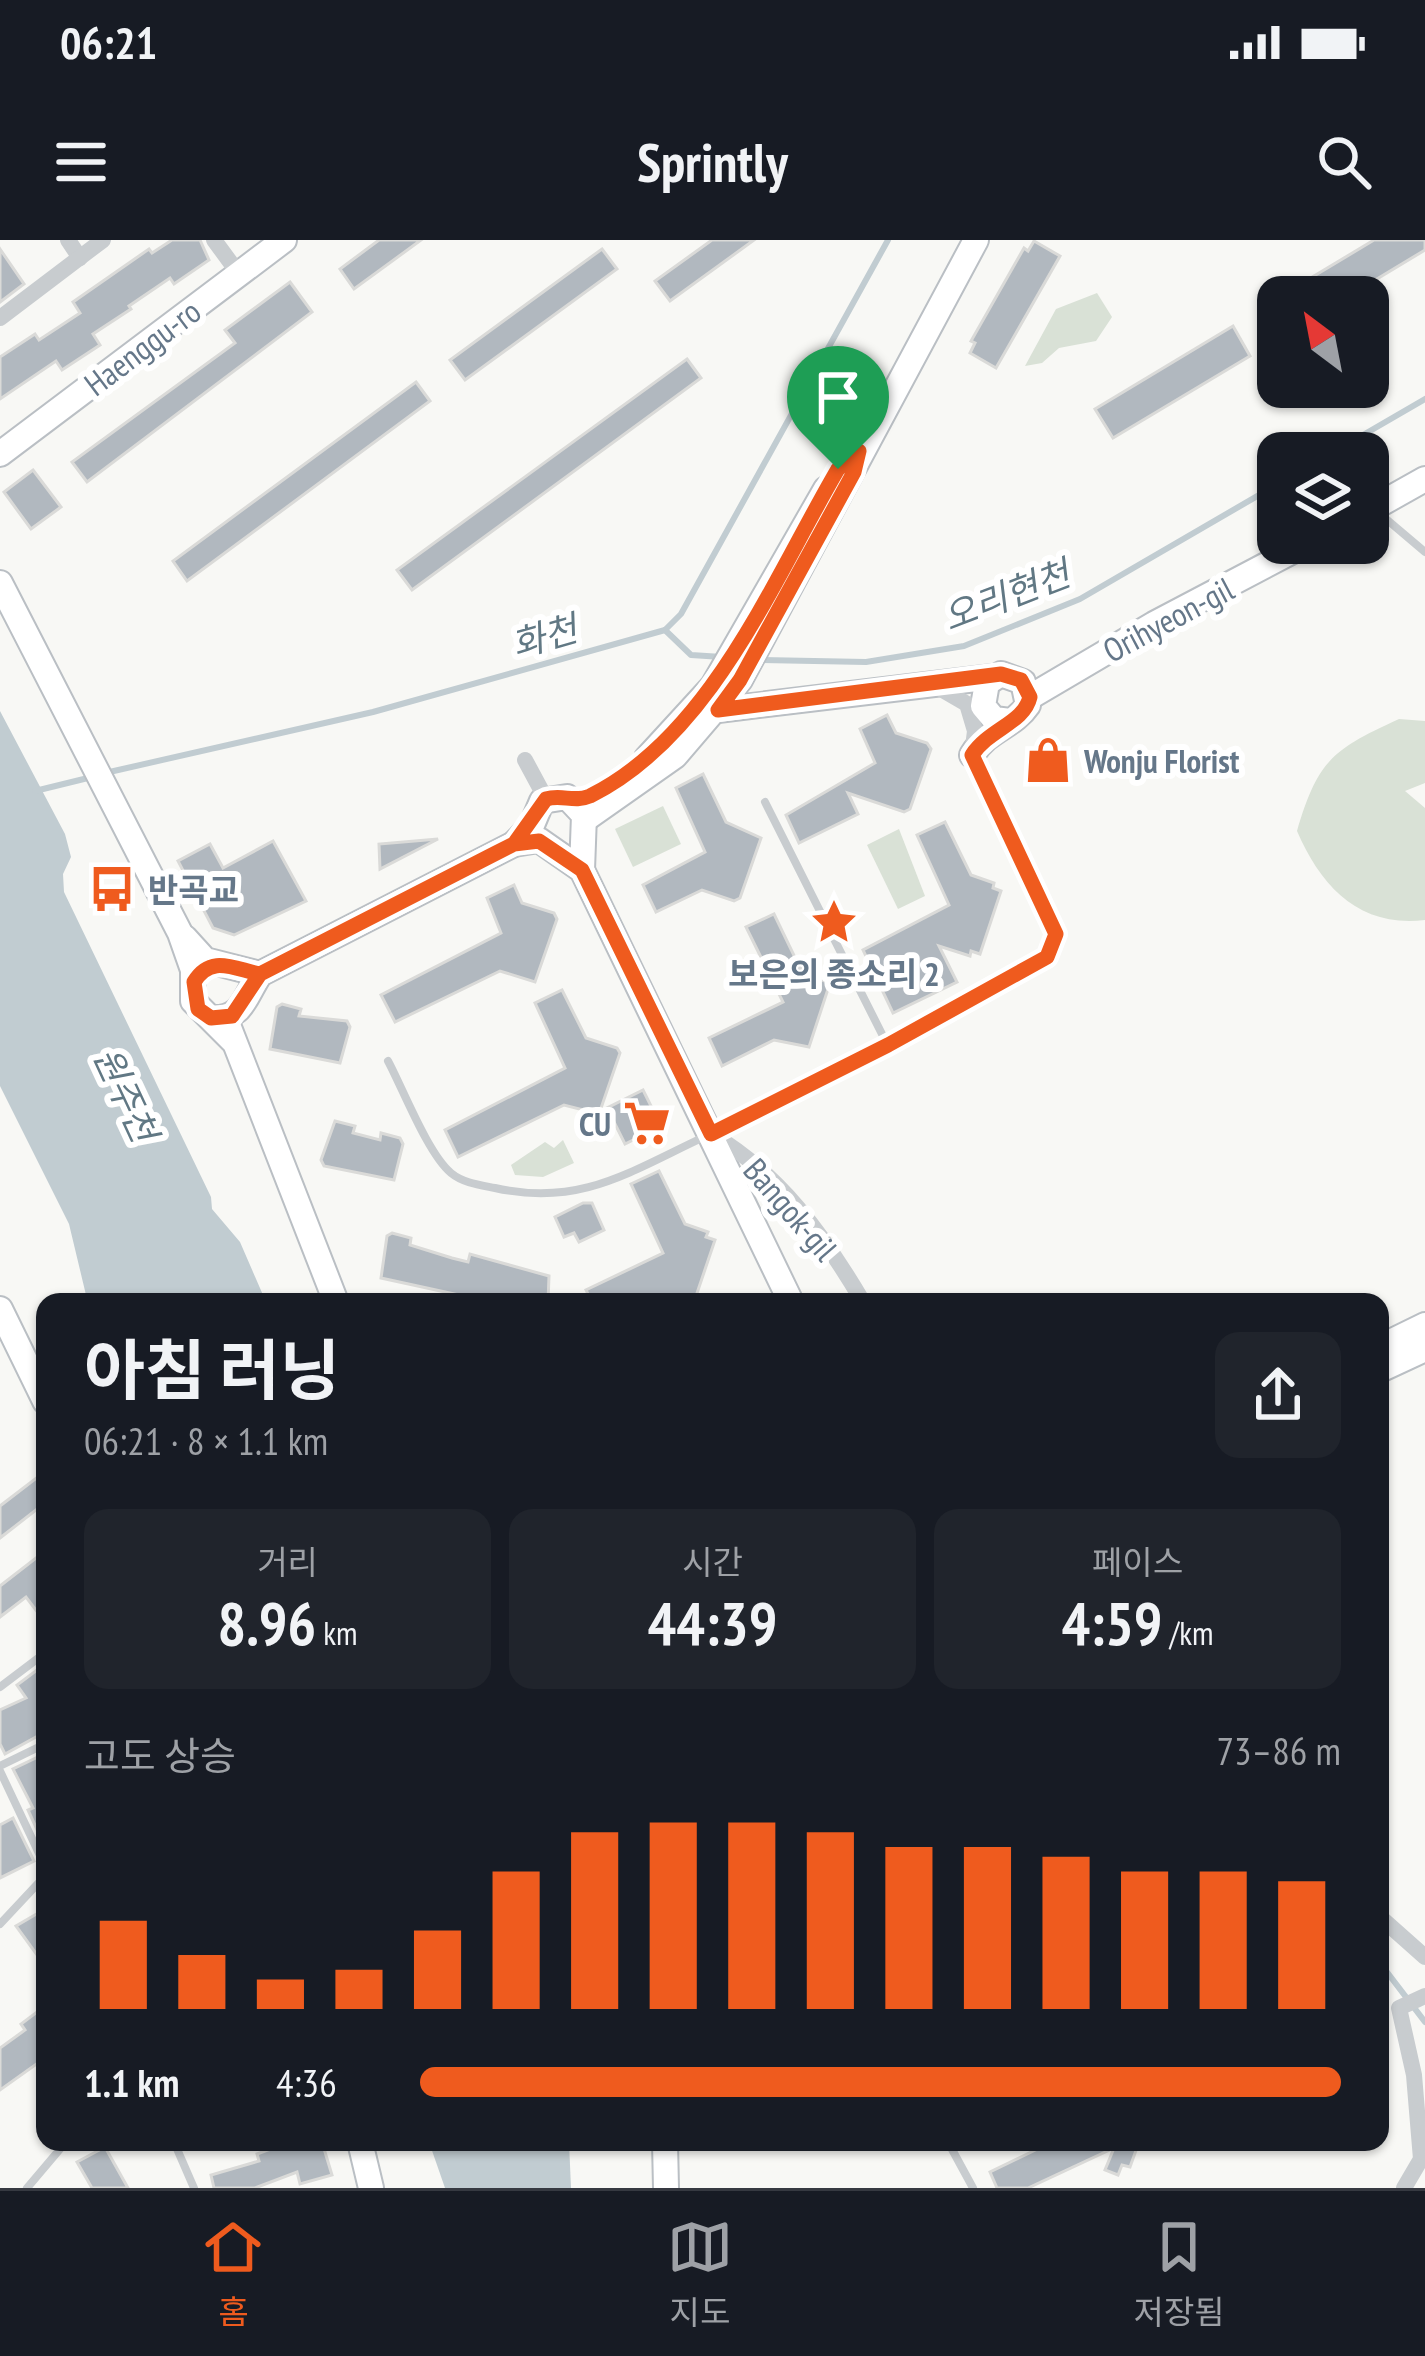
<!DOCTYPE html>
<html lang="ko">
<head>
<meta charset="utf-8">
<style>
  :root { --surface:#171b24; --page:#20242c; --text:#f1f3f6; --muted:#9ea1a6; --line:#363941; --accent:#ef5b1e }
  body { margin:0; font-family:"PT Sans Narrow","Noto Sans KR",sans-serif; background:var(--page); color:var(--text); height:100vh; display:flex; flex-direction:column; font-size:45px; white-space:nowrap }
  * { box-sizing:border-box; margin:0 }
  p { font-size:39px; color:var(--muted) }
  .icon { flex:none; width:66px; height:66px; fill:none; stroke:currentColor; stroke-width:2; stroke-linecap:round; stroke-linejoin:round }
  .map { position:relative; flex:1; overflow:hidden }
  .details { position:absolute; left:36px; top:1053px; width:1353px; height:858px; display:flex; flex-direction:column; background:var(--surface); border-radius:24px; box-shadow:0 3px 9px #0004 }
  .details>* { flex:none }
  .needle { width:78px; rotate:328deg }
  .controls { position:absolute; left:1257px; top:36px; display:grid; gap:24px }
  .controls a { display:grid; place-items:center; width:132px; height:132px; border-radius:24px; background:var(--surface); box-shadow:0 3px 9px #0004; font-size:60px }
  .pin { position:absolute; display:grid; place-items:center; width:102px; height:102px; color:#fff; margin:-123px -51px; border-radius:50% 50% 50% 0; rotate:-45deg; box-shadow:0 0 12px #0007 }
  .pin .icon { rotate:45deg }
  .round { display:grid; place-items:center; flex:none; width:126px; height:126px; border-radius:24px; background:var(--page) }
  .headline { display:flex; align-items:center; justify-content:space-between; height:204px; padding:0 48px }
  h1 { font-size:66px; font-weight:700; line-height:90px }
  .metrics { display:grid; grid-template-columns:repeat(3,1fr); gap:18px; height:204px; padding:12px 48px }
  .metrics div { display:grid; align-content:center; border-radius:24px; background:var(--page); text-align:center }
  .metrics b { font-size:60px; font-weight:700 }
  .metrics small { font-size:33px; font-weight:400 }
  .metrics p { font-size:33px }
  .chart { height:336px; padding:24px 48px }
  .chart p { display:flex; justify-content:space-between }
  .chart svg { width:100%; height:216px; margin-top:12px; stroke:var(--accent); stroke-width:6 }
  ul { padding:0 48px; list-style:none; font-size:39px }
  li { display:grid; grid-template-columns:192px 144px 1fr; align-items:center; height:90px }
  li i { height:30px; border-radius:15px; background:var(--accent) }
  .status { display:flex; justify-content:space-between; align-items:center; height:84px; padding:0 60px; background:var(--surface); direction:ltr }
  .status svg { height:33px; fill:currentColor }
  header { display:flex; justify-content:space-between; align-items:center; height:156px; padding:0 48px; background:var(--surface); font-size:54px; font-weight:700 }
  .dock { display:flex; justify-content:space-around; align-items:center; height:168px; border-top:3px solid var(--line); background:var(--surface); font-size:33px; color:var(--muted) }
  .dock a { display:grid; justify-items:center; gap:6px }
  .dock .selected { color:var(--accent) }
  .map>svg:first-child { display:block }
  .green { fill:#d9e1d6 }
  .water { fill:#c1ccd1 }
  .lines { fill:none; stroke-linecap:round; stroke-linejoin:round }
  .stream { stroke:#c1ccd1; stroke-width:6 }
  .building { fill:#b1b8bf; stroke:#dadad8; stroke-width:3 }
  .secondary-casing { stroke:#babfc4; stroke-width:28 }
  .lane { stroke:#c8cccf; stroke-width:8 }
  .street { stroke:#c8cccf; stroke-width:16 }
  .secondary { stroke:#fff; stroke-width:24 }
  .route-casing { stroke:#fff; stroke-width:24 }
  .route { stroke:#ef5b1e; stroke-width:15 }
  .labels { text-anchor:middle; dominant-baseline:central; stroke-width:12; stroke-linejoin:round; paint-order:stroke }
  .street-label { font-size:33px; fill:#657789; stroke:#fff }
  .poi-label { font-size:33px; font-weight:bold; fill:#657789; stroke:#fff; text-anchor:start }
  .water-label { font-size:36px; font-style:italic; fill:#617884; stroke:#fff }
</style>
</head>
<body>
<div class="status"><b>06:21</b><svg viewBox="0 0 49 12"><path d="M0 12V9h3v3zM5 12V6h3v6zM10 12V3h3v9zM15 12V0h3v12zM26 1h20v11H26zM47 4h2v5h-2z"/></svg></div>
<header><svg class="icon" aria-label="menu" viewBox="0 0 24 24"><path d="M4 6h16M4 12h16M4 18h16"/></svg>Sprintly<svg class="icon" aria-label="search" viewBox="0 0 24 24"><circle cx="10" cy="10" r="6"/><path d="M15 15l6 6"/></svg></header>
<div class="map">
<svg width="1425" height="1948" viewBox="0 0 1425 1948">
  <rect width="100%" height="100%" fill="#f8f8f5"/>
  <!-- green -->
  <g class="green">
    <polygon points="1097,53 1112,77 1096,101 1059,108 1042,123 1025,126 1056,69"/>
    <path d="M 1399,479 L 1425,481 L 1425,543 L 1405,551 L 1425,568 L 1425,680 C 1360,688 1321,647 1297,591 C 1318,519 1334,509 1399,479 Z"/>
    <polygon points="663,566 681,604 633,627 615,589"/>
    <polygon points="899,589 925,656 898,669 867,605"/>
    <polygon points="563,900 574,923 543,937 515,935 511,925 545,902 554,908"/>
  </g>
  <!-- water -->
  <g class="water">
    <polygon points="0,471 65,594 71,617 63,634 64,652 211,957 212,969 240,1002 266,1062 90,1062 86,1055 69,984 0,846"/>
    <polygon points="429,1902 569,1902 571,1948 445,1948"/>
  </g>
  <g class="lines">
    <!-- stream -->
    <g class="stream">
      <polyline points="1332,213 1425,159"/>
      <polyline points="665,390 691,415 722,417"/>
      <polyline points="759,420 866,422 964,406 1080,359 1278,244"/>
      <polyline points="105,533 373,472 665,390 681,374 888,0"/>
      <polyline points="35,551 92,537"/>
      <polyline points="1380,1723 1425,1782"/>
    </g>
  </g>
  <!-- building -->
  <g class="building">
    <polygon points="172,0 200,0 209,20 174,44 170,38 129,66 131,69 93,94 100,105 62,130 56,121 0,159 0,117 35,94 39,100 80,73 73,62 149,9 152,13"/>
    <polygon points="379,0 421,0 354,49 340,29"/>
    <polygon points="712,0 754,0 670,61 655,41"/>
    <polygon points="1374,0 1425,0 1425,10 1347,57 1279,57"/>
    <polygon points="1034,1 1060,16 996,128 970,113 975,103 971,101 1024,8 1028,11"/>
    <polygon points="0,9 24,44 0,62"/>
    <polygon points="602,9 617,29 465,140 450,120"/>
    <polygon points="290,42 312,72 87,242 72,222 235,103 225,90"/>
    <polygon points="1233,86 1250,116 1113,198 1095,169"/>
    <polygon points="687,119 701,138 412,350 397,330"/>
    <polygon points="416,142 430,161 187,341 173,321"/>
    <polygon points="33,230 61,267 31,289 4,252"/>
    <polygon points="887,475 896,493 927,503 931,509 910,569 904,572 848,553 858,574 799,603 786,575 875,523 860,489"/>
    <polygon points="703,534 726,582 761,598 740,658 734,661 702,650 656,672 643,645 705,612 676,548"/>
    <polygon points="945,582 971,635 994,643 993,648 1001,651 980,714 971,711 970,716 939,706 957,742 893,773 863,710 949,665 917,595"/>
    <polygon points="438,599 380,629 379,604"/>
    <polygon points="273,601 306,661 234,695 213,688 178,621 210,604 223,628"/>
    <polygon points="514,645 522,663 554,673 557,679 535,742 500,731 395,782 381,755 501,693 487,658"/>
    <polygon points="774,674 800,728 823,735 822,740 830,743 809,807 774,800 722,826 709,798 783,762 746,687"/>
    <polygon points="562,750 586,798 617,808 620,813 599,874 564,865 458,917 445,890 565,828 535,763"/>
    <polygon points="282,764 301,769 299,776 347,781 350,787 340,823 270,809 277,767"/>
    <polygon points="643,850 661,886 625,904 607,868"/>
    <polygon points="335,881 355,886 353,893 380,900 381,893 400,898 403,904 394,940 324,926 321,920"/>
    <polygon points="659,931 685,984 708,992 706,997 715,1000 694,1062 657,1056 645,1062 592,1062 586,1050 663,1013 631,944"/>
    <polygon points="583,963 592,963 604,990 579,1002 574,993 564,997 555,977"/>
    <polygon points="392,993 411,998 410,1005 452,1018 468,1022 470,1014 549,1036 548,1062 491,1062 381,1038 387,996"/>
    <polygon points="39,1236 45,1243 45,1263 0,1298 0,1266"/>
    <polygon points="45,1311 45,1382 26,1357 0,1377 0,1346"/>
    <polygon points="45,1424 45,1492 5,1514 0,1504 0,1470 26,1458 17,1445"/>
    <polygon points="38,1517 45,1530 45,1607 28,1570 33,1568 13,1529"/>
    <polygon points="13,1578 34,1621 0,1638 0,1585"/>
    <polygon points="45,1669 45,1726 16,1686"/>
    <polygon points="45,1766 45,1818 0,1850 0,1808 25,1790 21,1784"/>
    <polygon points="289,1902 322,1902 332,1935 300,1944 297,1932 255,1948 214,1948 211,1935 259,1921 257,1914"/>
    <polygon points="1052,1902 1139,1902 1130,1927 1122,1925 1118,1935 1105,1930 1114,1908 1028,1948 997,1948 990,1932"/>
    <polygon points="105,1907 128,1948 92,1948 77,1922"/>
  </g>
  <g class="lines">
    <defs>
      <g id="secondary">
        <polyline points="0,214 284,0"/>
        <polyline points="1368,271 1425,239"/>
        <polyline points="0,343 180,693 193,730 193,761 232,800"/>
        <polyline points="1030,457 1154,384 1308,303"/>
        <polyline points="718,470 993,437"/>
        <path d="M 972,515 C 988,489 1013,487 1028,465 L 1023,442 L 1001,434 L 987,443 L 983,466 L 994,479 L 1010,481"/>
        <polyline points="647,518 713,446 826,249"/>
        <polyline points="584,580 675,516 740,440 976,0"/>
        <polyline points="514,604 532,585 542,561 567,557 584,575 582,630"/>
        <polyline points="185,698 205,720 260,734"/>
        <path d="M 211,778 C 243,780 245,756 260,734 L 514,604 L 539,600 L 582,630 L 791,1062"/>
        <polyline points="228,785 336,1062"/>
        <polyline points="0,1069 45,1161"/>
        <polyline points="1380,1107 1425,1085"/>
        <polyline points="1380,1130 1425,1109"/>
        <polyline points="360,1902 371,1948"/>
        <polyline points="665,1902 666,1948"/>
      </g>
    </defs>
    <!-- secondary casing -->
    <use href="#secondary" class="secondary-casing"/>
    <!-- lane -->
    <g class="lane">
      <polyline points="1379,273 1425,312"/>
      <polyline points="765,562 887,804"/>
      <path d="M 388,821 C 403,849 428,914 451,933 C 463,943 480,945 495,948 C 580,967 629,932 704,897"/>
      <polyline points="0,1447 45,1413"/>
      <polyline points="0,1526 45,1504"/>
      <polyline points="0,1531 45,1626"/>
      <polyline points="0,1684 45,1636"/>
      <polyline points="174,1902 194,1948"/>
      <polyline points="948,1902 973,1948"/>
      <polyline points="27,1948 66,1902"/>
    </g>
    <!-- street -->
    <g class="street">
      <polyline points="68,0 80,18"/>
      <polyline points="214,0 239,34"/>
      <polyline points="0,78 103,0"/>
      <polyline points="525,520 546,559"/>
      <polyline points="711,894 1033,726 1047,717 1056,695 972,515 975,491 967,464 936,446"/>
      <path d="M 712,894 C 780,935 823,994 863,1062"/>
      <polyline points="1380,1677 1425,1717"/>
      <polyline points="1404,1948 1421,1919 1414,1835 1399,1768 1425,1756"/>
    </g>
    <!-- secondary -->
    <use href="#secondary" class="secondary"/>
  </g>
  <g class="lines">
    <defs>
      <path id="route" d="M 838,229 C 773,340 711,496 590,556 C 574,563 562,554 546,559 L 514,604 L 260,734 C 234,729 211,714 194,742 L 198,769 L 211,778 L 232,776 L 260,734 L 496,613 L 514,604 L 539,601 L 582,630 L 711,894 L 888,805 L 1047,717 L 1056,694 L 972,515 C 989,489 1024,483 1030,457 L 1021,440 L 1001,434 L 718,470 L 740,440 L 854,232 L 859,211 L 838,229"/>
    </defs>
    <!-- route casing -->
    <use href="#route" class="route-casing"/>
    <!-- route -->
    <use href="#route" class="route"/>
  </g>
  <!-- icons -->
  <defs>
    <symbol id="shop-bare" viewBox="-9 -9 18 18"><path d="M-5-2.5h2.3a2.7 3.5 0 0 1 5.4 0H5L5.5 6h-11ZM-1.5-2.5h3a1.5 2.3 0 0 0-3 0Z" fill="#ef5b1e" stroke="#fff" stroke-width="2.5" paint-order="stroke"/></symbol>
    <symbol id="bus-bare" viewBox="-9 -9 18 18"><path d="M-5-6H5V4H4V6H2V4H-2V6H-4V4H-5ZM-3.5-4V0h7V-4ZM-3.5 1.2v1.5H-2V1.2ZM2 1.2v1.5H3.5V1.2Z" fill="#ef5b1e" stroke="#fff" stroke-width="2.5" paint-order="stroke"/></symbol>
    <symbol id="sight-bare" viewBox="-9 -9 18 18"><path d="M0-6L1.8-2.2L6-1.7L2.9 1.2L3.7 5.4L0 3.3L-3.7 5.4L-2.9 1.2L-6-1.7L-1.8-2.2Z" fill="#ef5b1e" stroke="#fff" stroke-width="2.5" paint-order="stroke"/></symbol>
    <symbol id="supermarket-bare" viewBox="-9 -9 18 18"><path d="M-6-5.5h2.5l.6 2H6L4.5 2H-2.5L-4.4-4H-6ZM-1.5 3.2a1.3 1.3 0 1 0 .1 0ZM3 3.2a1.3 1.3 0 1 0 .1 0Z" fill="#ef5b1e" stroke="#fff" stroke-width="2.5" paint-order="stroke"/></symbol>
  </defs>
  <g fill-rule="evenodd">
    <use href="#shop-bare" x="1015" y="487" width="66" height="66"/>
    <use href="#bus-bare" x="79" y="616" width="66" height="66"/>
    <use href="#sight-bare" x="801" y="649" width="66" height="66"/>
    <use href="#supermarket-bare" x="614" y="850" width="66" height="66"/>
  </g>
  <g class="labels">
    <!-- street labels -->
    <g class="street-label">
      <text transform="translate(142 107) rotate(-37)">Haenggu-ro</text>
      <text transform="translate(1168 379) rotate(-28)">Orihyeon-gil</text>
      <text transform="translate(791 969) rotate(49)">Bangok-gil</text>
    </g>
    <!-- poi labels -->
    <g class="poi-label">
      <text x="1084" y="520">Wonju Florist</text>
      <text x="148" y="649">반곡교</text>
      <text x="834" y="733" text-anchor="middle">보은의 종소리 2</text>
      <text x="611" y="883" text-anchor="end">CU</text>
    </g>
    <!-- water labels -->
    <g class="water-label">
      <text transform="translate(1006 355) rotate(-21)">오리현천</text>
      <text transform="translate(544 396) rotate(-16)">화천</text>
      <text transform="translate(126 854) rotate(65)">원주천</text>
    </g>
  </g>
</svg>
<div class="controls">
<a><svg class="needle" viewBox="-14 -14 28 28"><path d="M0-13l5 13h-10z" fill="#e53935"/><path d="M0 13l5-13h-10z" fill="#9ea1a6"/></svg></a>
<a><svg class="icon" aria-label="layers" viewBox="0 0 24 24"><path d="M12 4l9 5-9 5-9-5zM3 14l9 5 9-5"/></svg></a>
</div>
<div class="pin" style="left:838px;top:229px;background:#1e9e55"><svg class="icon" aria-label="arrive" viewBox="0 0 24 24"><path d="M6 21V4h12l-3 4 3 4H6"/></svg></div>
<section class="details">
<div class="headline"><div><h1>아침 러닝</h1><p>06:21 · 8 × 1.1 km</p></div><a class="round"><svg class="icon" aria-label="share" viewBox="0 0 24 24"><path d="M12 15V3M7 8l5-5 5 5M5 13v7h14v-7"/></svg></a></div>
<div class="metrics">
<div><p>거리</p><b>8.96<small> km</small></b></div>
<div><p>시간</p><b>44:39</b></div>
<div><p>페이스</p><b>4:59<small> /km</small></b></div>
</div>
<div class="chart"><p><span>고도 상승</span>73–86 m</p>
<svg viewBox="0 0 160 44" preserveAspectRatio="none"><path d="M5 44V26M15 44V33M25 44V38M35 44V36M45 44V28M55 44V16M65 44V8M75 44V6M85 44V6M95 44V8M105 44V11M115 44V11M125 44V13M135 44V16M145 44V16M155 44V18"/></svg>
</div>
<ul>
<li><b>1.1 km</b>4:36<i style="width:100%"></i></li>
</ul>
</section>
</div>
<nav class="dock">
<a class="selected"><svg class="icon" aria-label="home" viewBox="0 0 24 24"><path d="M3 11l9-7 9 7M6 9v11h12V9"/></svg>홈</a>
<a><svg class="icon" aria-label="map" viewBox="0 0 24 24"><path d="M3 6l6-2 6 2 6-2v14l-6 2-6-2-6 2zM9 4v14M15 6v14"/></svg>지도</a>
<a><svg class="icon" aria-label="saved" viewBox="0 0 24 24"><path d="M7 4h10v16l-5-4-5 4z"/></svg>저장됨</a>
</nav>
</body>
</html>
